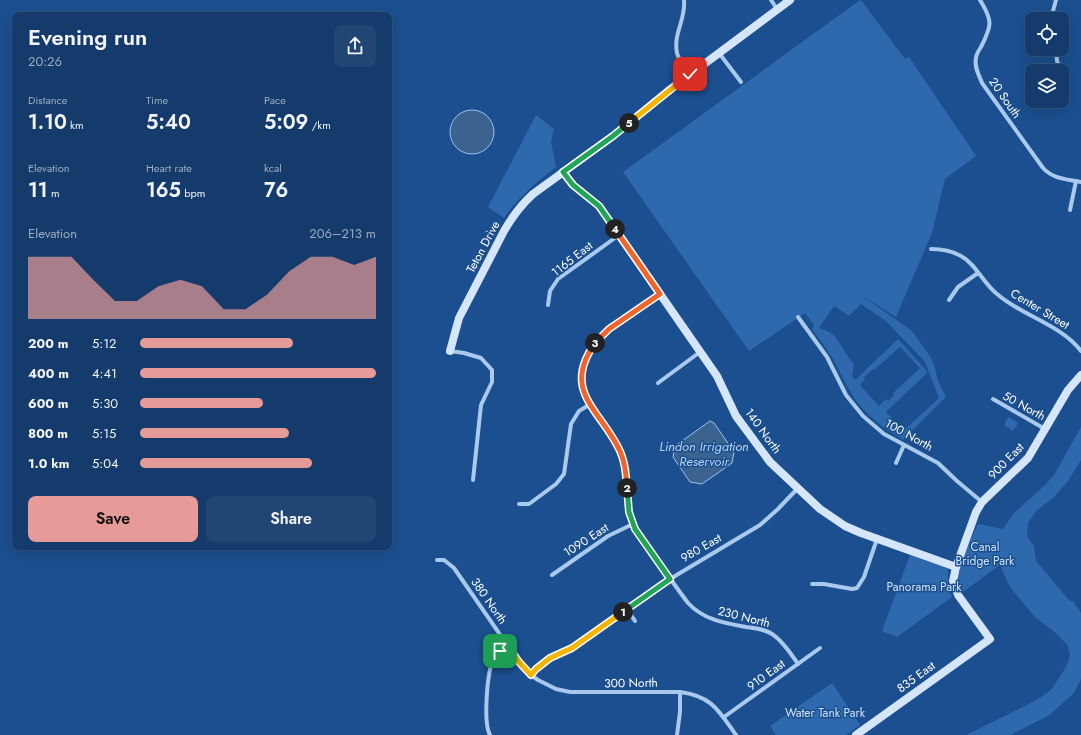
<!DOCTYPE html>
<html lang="en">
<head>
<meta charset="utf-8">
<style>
  :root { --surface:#143b6b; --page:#214673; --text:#f1f3f6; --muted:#9dadc1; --line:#33557e; --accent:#e69b98 }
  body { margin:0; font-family:Jost,sans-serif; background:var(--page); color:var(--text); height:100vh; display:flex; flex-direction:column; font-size:15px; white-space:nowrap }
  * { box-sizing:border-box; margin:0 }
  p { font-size:13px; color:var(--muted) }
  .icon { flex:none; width:22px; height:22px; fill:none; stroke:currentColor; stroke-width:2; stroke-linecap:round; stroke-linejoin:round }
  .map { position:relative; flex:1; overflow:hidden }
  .details { position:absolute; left:12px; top:12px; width:380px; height:538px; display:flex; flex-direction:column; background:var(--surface); border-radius:8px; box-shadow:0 4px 16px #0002,0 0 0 1px var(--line) }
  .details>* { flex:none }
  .fabs { position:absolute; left:1025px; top:12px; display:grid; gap:8px }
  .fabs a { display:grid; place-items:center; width:44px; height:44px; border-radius:8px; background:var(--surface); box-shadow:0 4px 16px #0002,0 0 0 1px var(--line); font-size:20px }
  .pin { position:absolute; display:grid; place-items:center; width:34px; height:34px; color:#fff; margin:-17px; border-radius:8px; box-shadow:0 2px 6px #0006 }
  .km { position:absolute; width:20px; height:20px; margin:-10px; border-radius:50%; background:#222; color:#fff; font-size:11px; line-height:20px; text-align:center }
  .round { display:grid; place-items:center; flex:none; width:42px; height:42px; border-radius:8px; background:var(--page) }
  .summary { display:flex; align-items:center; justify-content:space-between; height:68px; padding:0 16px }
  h1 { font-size:22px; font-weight:600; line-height:30px }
  .figures { display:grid; grid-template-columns:repeat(3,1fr); gap:6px; height:68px; padding:4px 16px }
  .figures div { display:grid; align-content:center }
  .figures b { font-size:20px; font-weight:600 }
  .figures small { font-size:11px; font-weight:400 }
  .figures p { font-size:11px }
  .chart { height:112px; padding:8px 16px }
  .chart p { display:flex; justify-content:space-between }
  .chart svg { width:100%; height:72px; margin-top:4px; fill:var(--accent); opacity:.7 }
  .cta { display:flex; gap:8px; margin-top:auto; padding:8px 16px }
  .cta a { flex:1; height:46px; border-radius:8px; background:var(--accent); color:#111; font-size:16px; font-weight:600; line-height:46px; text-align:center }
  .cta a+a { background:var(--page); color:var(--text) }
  ul { padding:0 16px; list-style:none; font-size:13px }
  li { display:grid; grid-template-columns:64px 48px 1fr; align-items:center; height:30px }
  li i { height:10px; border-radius:5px; background:var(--accent) }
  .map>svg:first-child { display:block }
  .green { fill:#2e69ad; fill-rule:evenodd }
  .water { fill:#3c6290; stroke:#9cc4f0 }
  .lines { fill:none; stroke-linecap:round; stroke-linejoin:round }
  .street { stroke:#a9c9ee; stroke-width:4 }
  .secondary { stroke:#d6e6fa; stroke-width:8 }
  .split-1-casing { stroke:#fff; stroke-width:8 }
  .split-2-casing { stroke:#fff; stroke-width:8 }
  .split-3-casing { stroke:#fff; stroke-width:8 }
  .split-4-casing { stroke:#fff; stroke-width:8 }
  .split-5-casing { stroke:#fff; stroke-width:8 }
  .split-6-casing { stroke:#fff; stroke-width:8 }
  .split-1 { stroke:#f5b400; stroke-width:5 }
  .split-2 { stroke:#22a559; stroke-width:5 }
  .split-3 { stroke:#f0652b; stroke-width:5 }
  .split-4 { stroke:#f0652b; stroke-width:5 }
  .split-5 { stroke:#22a559; stroke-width:5 }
  .split-6 { stroke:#f5b400; stroke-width:5 }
  .labels { text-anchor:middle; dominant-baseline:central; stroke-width:3; stroke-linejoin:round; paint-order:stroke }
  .street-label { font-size:12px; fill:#fff; stroke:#1b4f8f }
  .park-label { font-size:12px; fill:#cfe3fa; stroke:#1b4f8f }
  .water-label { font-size:13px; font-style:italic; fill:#b5d3f5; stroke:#1b4f8f }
</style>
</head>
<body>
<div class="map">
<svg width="1081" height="735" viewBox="0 0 1081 735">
  <rect width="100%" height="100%" fill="#1b4f8f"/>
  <!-- green -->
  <g class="green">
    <path d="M 860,0 L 861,0 L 905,59 L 909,57 L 976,156 L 945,179 L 932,233 L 896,317 L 858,293 L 911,330 L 928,353 L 934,364 L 938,381 L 946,397 L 903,440 C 889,431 875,422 864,410 C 850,396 843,377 833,359 C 827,349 819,339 812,329 L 814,325 L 805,313 L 749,351 L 623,172 ZM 861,304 L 886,321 L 925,362 L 939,398 L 903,431 L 886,412 L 926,374 L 927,371 L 898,339 L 855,380 L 852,377 L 854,364 C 847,357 838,338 831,333 C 828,331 823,329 819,328 L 834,306 L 849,316 ZM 900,347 L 920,368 L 893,393 L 894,395 L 888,401 L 886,399 L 879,406 L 860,385 L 865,379 L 864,377 L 873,369 L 874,370 Z"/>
    <path d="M 536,115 L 554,129 L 551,142 L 556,167 C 536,183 519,196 504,218 L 488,207 Z"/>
    <polygon points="1008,417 1018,423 1013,431 1004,425"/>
    <polygon points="1081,427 1081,460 1068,481 1053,498 1036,511 1028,523 1027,536 1034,546 1036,561 1069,600 1074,602 1081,613 1081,679 1074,693 1050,715 1010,735 966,735 1023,707 1038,699 1051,690 1066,667 1070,656 1068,646 1057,634 1034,616 1010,587 1001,568 1000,565 963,592 957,580 959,565 978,524 1003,529 1014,513 1044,486 1054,475"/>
    <polygon points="910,555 948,569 948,586 952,597 897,637 882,631"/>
    <polygon points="832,683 860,725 846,735 776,735 770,726"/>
  </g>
  <!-- water -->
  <g class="water">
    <circle cx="472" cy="132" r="22"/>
    <polygon points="710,421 714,423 734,452 732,463 702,484 690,482 673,457 675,446"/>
  </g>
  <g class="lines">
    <!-- street -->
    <g class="street">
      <path d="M 684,0 C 686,20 673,33 677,53 C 679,61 685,68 690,74"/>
      <polyline points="771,0 777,9"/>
      <path d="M 980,0 C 993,21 992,25 981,47 C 979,50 976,55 976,58 C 974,67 979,75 982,83 L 1043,168 C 1053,179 1067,179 1081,182"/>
      <polyline points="1054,19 1053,11 1056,0"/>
      <polyline points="1056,49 1057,61 1063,74"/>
      <polyline points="719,53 741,82"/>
      <polyline points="1070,210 1076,181"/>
      <path d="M 931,249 C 941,249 952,251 961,256 C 976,264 983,283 997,294 C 1022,316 1060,324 1081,351"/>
      <path d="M 660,294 C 628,316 564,348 585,398 C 595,420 615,436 623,460 C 629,478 625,497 629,514 C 633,529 644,541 652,553 C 664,570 676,587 688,603 C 704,620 724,623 746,627 C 755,628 764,629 772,634 C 783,641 791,654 798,664"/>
      <polyline points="949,300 958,287 978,273"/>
      <polyline points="548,305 550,291 558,279 619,235"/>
      <polyline points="798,317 827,357 846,395 863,416 884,434 938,463 957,481 982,502"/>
      <polyline points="450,351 464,353 481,358 492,370 492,382 481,405 473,480"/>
      <polyline points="658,383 700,352"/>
      <polyline points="993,399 1045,429"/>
      <polyline points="896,463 904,445"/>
      <polyline points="519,504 529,504 556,484 564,474 571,424 579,411 589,405"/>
      <path d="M 437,560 L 444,560 L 454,568 L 519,662 L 531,675 L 538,680 L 556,689 L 570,692 L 680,692 C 712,696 719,711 736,735"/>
      <polyline points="552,575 608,536 633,524"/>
      <polyline points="812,584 824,584 852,589 857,588 864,577 877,539"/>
      <polyline points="627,609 635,621"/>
      <polyline points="531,675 536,669 550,658 572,648 675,576 760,525 778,509 798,488"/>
      <polyline points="724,717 820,648"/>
      <path d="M 490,735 C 483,723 487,670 494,658 C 497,652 503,649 508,646"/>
      <polyline points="677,735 680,712 680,692"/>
    </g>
    <!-- secondary -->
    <g class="secondary">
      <polyline points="563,172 573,185 599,206 717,376 736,416 770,462 820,509 845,526 861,533 956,567"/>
      <path d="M 450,351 L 459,318 L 504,231 C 512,217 521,205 533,194 L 613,136 L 668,91 L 790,0"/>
      <polyline points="856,735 990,639 958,595 953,581 956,567 976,512 982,502 1028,458 1068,390 1081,375"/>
    </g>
  </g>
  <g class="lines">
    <defs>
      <polyline id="split-1" points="500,651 508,646 519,662 531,675 536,669 550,658 572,648 623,612"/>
      <polyline id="split-2" points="623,612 670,579 635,529 629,512 627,488"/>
      <path id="split-3" d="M 595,343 C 562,390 598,408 618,447 C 625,460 626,474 627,488"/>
      <polyline id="split-4" points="595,343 609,329 660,294 615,229"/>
      <polyline id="split-5" points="615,229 599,206 573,185 563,172 613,136 629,123"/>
      <polyline id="split-6" points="629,123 690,74"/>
    </defs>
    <!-- split-1 casing -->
    <use href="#split-1" class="split-1-casing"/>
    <!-- split-2 casing -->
    <use href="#split-2" class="split-2-casing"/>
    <!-- split-3 casing -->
    <use href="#split-3" class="split-3-casing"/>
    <!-- split-4 casing -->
    <use href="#split-4" class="split-4-casing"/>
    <!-- split-5 casing -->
    <use href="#split-5" class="split-5-casing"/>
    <!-- split-6 casing -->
    <use href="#split-6" class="split-6-casing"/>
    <!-- split-1 -->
    <use href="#split-1" class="split-1"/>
    <!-- split-2 -->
    <use href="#split-2" class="split-2"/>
    <!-- split-3 -->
    <use href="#split-3" class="split-3"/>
    <!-- split-4 -->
    <use href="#split-4" class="split-4"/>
    <!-- split-5 -->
    <use href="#split-5" class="split-5"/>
    <!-- split-6 -->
    <use href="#split-6" class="split-6"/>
  </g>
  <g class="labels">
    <!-- street labels -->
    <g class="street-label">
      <text transform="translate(1005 98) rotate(55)">20 South</text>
      <text transform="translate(483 247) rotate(-62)">Teton Drive</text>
      <text transform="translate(572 259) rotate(-38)">1165 East</text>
      <text transform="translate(1040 309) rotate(31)">Center Street</text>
      <text transform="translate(1024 406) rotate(29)">50 North</text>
      <text transform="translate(763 431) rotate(54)">140 North</text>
      <text transform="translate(909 435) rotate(29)">100 North</text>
      <text transform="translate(1006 461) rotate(-46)">900 East</text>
      <text transform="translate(586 540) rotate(-33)">1090 East</text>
      <text transform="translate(701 548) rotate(-30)">980 East</text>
      <text transform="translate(489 601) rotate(55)">380 North</text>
      <text transform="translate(744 617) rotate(14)">230 North</text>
      <text transform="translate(766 675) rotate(-36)">910 East</text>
      <text transform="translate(916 677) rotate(-36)">835 East</text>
      <text transform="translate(631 683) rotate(-1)">300 North</text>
    </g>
    <!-- park labels -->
    <g class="park-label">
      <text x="985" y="547">Canal<tspan x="985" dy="14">Bridge Park</tspan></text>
      <text x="924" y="587">Panorama Park</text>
      <text x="825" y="713">Water Tank Park</text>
    </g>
    <!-- water labels -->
    <g class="water-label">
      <text x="704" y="446">Lindon Irrigation<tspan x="704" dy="15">Reservoir</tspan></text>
    </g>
  </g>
</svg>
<div class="fabs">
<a><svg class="icon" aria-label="locate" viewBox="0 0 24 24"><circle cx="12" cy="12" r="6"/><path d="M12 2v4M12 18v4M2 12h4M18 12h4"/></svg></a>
<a><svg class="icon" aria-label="layers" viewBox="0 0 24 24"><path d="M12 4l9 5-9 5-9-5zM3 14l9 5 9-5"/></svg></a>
</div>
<div class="pin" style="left:500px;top:651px;background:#1e9e55"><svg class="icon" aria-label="arrive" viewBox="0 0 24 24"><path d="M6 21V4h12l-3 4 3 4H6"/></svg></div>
<div class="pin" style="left:690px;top:74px;background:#d93025"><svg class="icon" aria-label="check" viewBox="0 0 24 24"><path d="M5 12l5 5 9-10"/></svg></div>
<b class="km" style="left:623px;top:612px">1</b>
<b class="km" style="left:627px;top:488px">2</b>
<b class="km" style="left:595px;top:343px">3</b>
<b class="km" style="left:615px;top:229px">4</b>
<b class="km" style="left:629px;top:123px">5</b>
<section class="details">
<div class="summary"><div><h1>Evening run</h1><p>20:26</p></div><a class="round"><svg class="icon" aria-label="share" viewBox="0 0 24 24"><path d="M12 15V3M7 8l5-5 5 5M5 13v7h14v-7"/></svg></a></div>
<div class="figures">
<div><p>Distance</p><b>1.10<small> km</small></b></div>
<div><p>Time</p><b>5:40</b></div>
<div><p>Pace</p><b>5:09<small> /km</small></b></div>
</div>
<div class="figures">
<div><p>Elevation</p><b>11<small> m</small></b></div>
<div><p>Heart rate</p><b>165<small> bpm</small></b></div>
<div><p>kcal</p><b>76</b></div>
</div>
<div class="chart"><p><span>Elevation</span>206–213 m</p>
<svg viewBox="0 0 160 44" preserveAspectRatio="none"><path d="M0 44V6L10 6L20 6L30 20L40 33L50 33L60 24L70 20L80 24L90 38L100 38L110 29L120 15L130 6L140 6L150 11L160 6V44z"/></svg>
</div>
<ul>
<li><b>200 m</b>5:12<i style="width:65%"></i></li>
<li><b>400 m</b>4:41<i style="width:100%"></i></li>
<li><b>600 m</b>5:30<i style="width:52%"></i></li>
<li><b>800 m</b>5:15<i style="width:63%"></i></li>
<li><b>1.0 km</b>5:04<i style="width:73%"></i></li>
</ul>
<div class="cta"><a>Save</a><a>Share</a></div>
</section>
</div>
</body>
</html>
